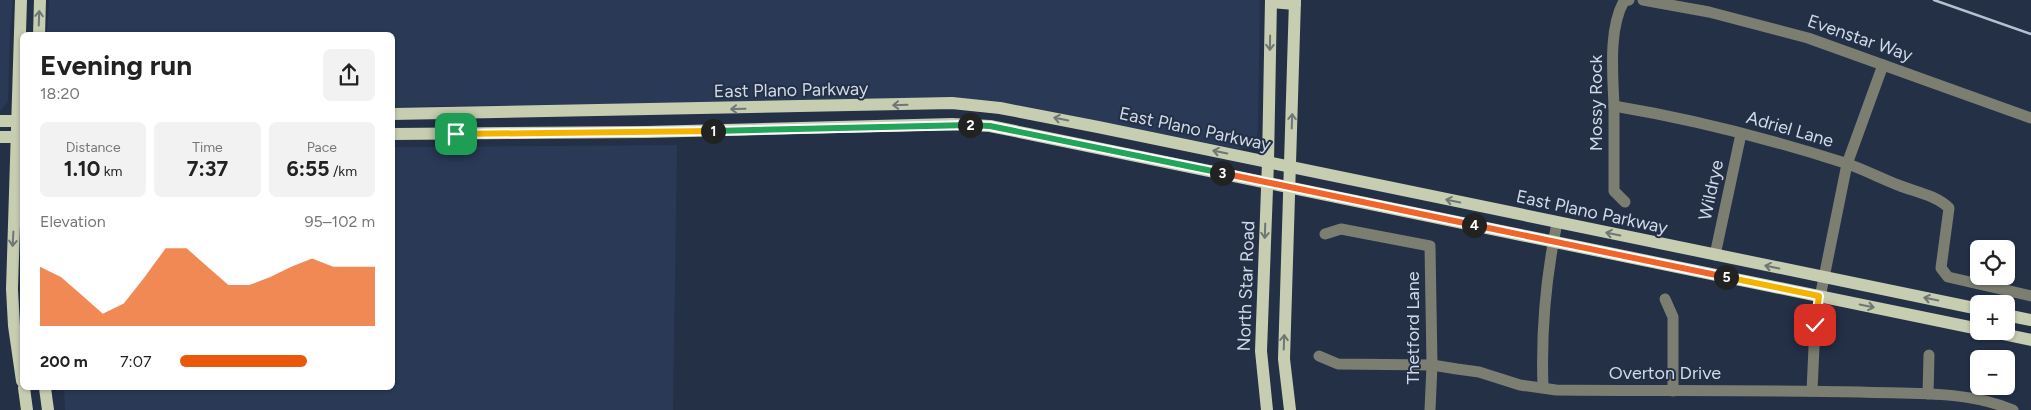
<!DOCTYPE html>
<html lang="en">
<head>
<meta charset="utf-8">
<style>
  :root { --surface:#fff; --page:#f2f2f2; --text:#222; --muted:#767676; --accent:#ea580c }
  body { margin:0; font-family:Figtree,sans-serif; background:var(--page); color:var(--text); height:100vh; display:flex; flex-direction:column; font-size:19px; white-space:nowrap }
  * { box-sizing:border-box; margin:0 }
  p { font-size:16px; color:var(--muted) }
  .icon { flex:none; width:28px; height:28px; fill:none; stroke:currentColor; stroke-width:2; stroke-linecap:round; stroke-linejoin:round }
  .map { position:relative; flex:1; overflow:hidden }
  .details { position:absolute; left:20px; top:32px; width:375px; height:358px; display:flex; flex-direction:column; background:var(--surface); border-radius:8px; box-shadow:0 1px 4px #0004 }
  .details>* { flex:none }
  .fabs { position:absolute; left:1970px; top:240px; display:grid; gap:10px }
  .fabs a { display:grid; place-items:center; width:45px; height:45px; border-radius:8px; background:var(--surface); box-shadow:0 1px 4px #0004; font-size:25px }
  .pin { position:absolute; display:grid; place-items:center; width:42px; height:42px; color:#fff; margin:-21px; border-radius:10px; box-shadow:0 2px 8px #0006 }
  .km { position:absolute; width:25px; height:25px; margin:-12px; border-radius:50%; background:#222; color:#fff; font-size:14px; line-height:25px; text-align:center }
  .round { display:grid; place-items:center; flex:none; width:52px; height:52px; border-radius:8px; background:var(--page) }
  .overview { display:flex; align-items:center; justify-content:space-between; height:85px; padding:0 20px }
  h1 { font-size:28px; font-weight:700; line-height:38px }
  .metrics { display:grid; grid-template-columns:repeat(3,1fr); gap:8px; height:85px; padding:5px 20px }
  .metrics div { display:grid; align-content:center; border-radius:8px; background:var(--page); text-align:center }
  .metrics b { font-size:21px; font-weight:700 }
  .metrics small { font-size:14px; font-weight:400 }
  .metrics p { font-size:14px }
  .chart { height:140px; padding:10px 20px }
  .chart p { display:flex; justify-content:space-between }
  .chart svg { width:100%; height:90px; margin-top:5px; fill:var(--accent); opacity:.7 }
  ul { padding:0 20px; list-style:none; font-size:16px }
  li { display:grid; grid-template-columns:80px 60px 1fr; align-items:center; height:38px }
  li i { height:12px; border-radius:6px; background:var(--accent) }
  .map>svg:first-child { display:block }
  .built { fill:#293956 }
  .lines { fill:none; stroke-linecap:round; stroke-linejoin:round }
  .minor { stroke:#7b7e71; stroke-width:11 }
  .major { stroke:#c6cdb1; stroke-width:12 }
  .rail { stroke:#b7c0d0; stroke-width:2.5 }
  .oneway { stroke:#6c7776 }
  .split-1-casing { stroke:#fff; stroke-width:10 }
  .split-2-casing { stroke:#fff; stroke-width:10 }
  .split-3-casing { stroke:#fff; stroke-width:10 }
  .split-4-casing { stroke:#fff; stroke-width:10 }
  .split-5-casing { stroke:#fff; stroke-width:10 }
  .split-6-casing { stroke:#fff; stroke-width:10 }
  .split-1 { stroke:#f5b400; stroke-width:6 }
  .split-2 { stroke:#22a559; stroke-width:6 }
  .split-3 { stroke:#22a559; stroke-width:6 }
  .split-4 { stroke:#f0652b; stroke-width:6 }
  .split-5 { stroke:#f0652b; stroke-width:6 }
  .split-6 { stroke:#f5b400; stroke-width:6 }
  .labels { text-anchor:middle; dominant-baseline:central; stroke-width:4; stroke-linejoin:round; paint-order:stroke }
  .street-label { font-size:18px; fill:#d1d9e8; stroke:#233046 }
</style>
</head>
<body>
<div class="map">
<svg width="2031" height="410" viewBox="0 0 2031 410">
  <rect width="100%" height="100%" fill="#233046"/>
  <!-- built -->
  <g class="built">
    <polygon points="0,0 13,0 10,34 8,102 0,111"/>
    <polygon points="49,0 1260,0 1258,130 1256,141 1247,148 1239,149 993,101 965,99 393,107 392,35 47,35"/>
    <polygon points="677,145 673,410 65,410 64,388 392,388 393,147"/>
  </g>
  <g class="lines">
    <!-- minor -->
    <g class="minor">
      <polyline points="1643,0 1709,12 1808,38 2031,118"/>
      <path d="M 1614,106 C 1692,119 1770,139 1845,163 C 1863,169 1880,178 1898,185 C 1915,192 1936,195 1949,208 L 1941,268 L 1948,277 L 2031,296"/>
      <path d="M 1625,202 L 1614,191 C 1614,163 1614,135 1614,107 C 1613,75 1608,29 1624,1 L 1629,0"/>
      <polyline points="1325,234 1341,229 1430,246 1432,365 1430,410"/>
      <polyline points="1715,255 1741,134"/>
      <polyline points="1665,299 1673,317 1673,391"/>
      <path d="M 1319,356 L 1338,364 L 1432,365 L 1457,369 L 1479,372 L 1520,385 L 1556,390 C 1657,391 1759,390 1860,392 C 1910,394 1966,390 2013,410"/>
      <path d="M 1543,387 C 1541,332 1546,276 1557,223"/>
      <polyline points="1812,391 1815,325 1818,307 1847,164 1883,65"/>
      <polyline points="1928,394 1929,355"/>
    </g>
    <!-- major -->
    <g class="major">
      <polyline points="21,0 12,289 14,326 22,381"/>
      <polyline points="1271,2 1295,4"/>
      <polyline points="39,35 40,0"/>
      <polyline points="392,114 952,103 1000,108 1098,127 1979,309"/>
      <polyline points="0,121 22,121"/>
      <polyline points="392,134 646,132 952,124 990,126 1979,329"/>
      <polyline points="0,137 22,137"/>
      <polyline points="2006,315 2031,320"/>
      <polyline points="1988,331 2031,340"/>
      <polyline points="24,388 27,410"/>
      <polyline points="45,388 48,410"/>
      <polyline points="1267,410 1261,351 1268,162 1271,0"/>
      <polyline points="1290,410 1284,359 1295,0"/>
    </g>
    <!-- rail -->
    <polyline class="rail" points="1934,0 2031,34"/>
  </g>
  <!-- one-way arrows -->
  <defs><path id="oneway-shaft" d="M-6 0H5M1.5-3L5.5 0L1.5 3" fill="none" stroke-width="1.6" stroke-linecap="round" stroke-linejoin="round" transform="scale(1.25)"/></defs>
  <g class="oneway">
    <use href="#oneway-shaft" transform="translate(39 18) rotate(-88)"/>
    <use href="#oneway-shaft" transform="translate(1270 43) rotate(91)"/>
    <use href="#oneway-shaft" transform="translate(900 105) rotate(178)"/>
    <use href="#oneway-shaft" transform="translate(738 109) rotate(179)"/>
    <use href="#oneway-shaft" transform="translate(1061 119) rotate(-169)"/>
    <use href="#oneway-shaft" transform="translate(1292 121) rotate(-88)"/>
    <use href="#oneway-shaft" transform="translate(1220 152) rotate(-168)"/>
    <use href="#oneway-shaft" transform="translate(1453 201) rotate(-168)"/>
    <use href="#oneway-shaft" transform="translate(1265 231) rotate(92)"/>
    <use href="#oneway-shaft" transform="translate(1613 234) rotate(-168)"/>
    <use href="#oneway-shaft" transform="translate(13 239) rotate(93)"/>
    <use href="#oneway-shaft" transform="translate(1772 267) rotate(-168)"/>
    <use href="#oneway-shaft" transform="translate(1931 299) rotate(-168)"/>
    <use href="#oneway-shaft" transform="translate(1867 306) rotate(12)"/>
    <use href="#oneway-shaft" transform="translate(1284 342) rotate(-88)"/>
  </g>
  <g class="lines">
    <defs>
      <polyline id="split-1" points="456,134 713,131"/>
      <polyline id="split-2" points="713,131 970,125"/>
      <polyline id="split-3" points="970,125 990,126 1222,173"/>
      <polyline id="split-4" points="1222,173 1474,225"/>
      <polyline id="split-5" points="1474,225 1726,277"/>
      <polyline id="split-6" points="1726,277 1819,296 1815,325"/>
    </defs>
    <!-- split-1 casing -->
    <use href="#split-1" class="split-1-casing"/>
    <!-- split-2 casing -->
    <use href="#split-2" class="split-2-casing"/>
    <!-- split-3 casing -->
    <use href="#split-3" class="split-3-casing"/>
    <!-- split-4 casing -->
    <use href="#split-4" class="split-4-casing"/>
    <!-- split-5 casing -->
    <use href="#split-5" class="split-5-casing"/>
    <!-- split-6 casing -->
    <use href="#split-6" class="split-6-casing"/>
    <!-- split-1 -->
    <use href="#split-1" class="split-1"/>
    <!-- split-2 -->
    <use href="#split-2" class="split-2"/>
    <!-- split-3 -->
    <use href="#split-3" class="split-3"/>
    <!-- split-4 -->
    <use href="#split-4" class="split-4"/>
    <!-- split-5 -->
    <use href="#split-5" class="split-5"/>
    <!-- split-6 -->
    <use href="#split-6" class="split-6"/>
  </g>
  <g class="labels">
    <!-- street labels -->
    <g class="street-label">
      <text transform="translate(1860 38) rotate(19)">Evenstar Way</text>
      <text transform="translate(791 90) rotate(-1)">East Plano Parkway</text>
      <text transform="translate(1596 103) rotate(-90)">Mossy Rock</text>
      <text transform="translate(1195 129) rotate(12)">East Plano Parkway</text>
      <text transform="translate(1790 129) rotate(16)">Adriel Lane</text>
      <text transform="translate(1711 190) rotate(-78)">Wildrye</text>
      <text transform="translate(1592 212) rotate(12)">East Plano Parkway</text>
      <text transform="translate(1246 286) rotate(-88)">North Star Road</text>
      <text transform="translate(1413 328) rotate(-90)">Thetford Lane</text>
      <text x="1665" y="373">Overton Drive</text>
    </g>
  </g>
</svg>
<div class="fabs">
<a><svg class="icon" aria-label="locate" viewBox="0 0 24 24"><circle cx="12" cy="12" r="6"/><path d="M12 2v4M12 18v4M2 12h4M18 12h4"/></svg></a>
<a>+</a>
<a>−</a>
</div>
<div class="pin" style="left:456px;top:134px;background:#1e9e55"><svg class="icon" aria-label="arrive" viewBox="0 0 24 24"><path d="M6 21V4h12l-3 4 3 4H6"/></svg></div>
<div class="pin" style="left:1815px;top:325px;background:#d93025"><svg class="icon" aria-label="check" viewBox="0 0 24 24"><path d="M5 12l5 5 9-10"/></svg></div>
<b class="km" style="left:713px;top:131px">1</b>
<b class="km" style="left:970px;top:125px">2</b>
<b class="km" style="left:1222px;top:173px">3</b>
<b class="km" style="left:1474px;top:225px">4</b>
<b class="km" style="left:1726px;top:277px">5</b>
<section class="details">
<div class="overview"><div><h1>Evening run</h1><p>18:20</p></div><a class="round"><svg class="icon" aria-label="share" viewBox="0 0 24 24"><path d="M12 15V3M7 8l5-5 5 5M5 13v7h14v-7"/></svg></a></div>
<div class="metrics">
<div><p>Distance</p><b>1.10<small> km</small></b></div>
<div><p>Time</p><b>7:37</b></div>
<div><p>Pace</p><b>6:55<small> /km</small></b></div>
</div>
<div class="chart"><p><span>Elevation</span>95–102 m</p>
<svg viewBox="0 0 160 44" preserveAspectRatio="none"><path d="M0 44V15L10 20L20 29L30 38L40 33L50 20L60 6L70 6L80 15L90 24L100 24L110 20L120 15L130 11L140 15L150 15L160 15V44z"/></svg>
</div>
<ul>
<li><b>200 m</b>7:07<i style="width:65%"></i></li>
</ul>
</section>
</div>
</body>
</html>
